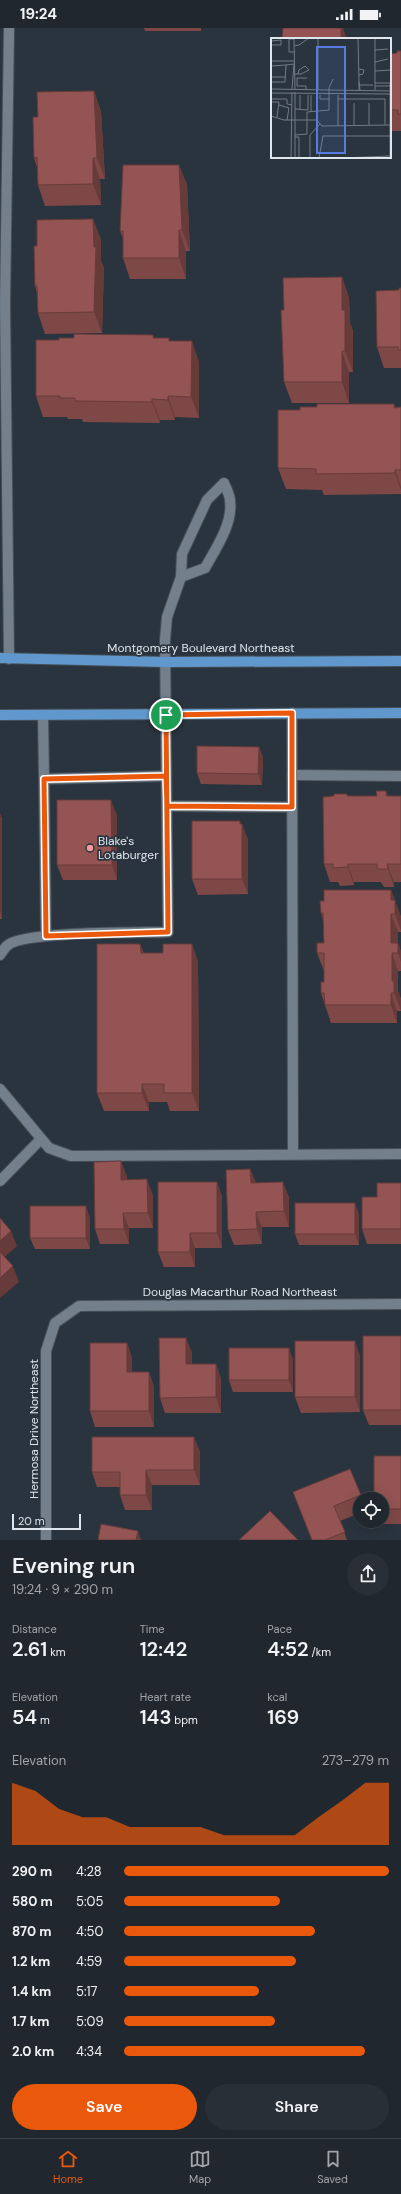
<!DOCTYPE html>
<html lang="en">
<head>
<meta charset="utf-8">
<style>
  :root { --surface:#20272e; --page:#282f36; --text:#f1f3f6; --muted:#a2a5aa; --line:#3d444a; --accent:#ea580c }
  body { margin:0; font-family:"DM Sans",sans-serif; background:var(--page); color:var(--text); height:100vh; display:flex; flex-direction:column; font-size:15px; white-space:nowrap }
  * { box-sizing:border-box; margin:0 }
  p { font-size:13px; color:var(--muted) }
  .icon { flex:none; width:22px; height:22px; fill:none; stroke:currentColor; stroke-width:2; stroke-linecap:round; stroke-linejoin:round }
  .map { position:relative; height:1512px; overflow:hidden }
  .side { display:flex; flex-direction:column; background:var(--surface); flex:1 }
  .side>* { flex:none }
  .fabs { position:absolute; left:353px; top:1464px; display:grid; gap:8px }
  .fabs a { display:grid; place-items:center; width:36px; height:36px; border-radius:50%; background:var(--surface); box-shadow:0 4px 16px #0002,0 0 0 1px var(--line); font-size:20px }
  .scale { position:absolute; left:12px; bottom:10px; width:69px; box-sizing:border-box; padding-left:4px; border:2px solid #dfe5ec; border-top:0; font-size:11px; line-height:14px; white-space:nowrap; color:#dfe5ec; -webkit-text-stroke:3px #2a343e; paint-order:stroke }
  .pin { position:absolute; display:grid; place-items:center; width:34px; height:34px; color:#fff; margin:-17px; border:2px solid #fff; border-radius:50%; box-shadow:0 1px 4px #0007 }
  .round { display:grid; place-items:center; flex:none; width:42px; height:42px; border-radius:21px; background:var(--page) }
  .summary { display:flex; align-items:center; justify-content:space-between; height:68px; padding:0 12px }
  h1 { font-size:22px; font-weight:600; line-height:30px }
  .figures { display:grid; grid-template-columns:repeat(3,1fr); gap:6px; height:68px; padding:4px 12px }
  .figures div { display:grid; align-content:center }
  .figures b { font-size:20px; font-weight:600 }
  .figures small { font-size:11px; font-weight:400 }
  .figures p { font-size:11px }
  .chart { height:112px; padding:8px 12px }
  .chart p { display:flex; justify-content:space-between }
  .chart svg { width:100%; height:72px; margin-top:4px; fill:var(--accent); opacity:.7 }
  .action { display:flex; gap:8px; margin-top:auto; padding:8px 12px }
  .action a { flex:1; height:46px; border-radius:24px; background:var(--accent); color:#fff; font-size:16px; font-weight:600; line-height:46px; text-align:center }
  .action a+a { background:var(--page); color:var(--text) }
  ul { padding:0 12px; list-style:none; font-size:13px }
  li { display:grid; grid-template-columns:64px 48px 1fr; align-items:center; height:30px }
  li i { height:10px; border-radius:5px; background:var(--accent) }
  .status { display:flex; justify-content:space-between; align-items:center; height:28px; padding:0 20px; background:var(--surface); direction:ltr }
  .status svg { height:11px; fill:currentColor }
  .dock { display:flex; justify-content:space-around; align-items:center; height:56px; border-top:1px solid var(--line); background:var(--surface); font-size:11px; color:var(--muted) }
  .dock a { display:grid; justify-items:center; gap:2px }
  .dock .active { color:var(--accent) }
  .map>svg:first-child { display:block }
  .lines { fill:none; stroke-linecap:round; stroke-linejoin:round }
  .lane-casing { stroke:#475059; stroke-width:12 }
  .street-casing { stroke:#475059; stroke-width:12 }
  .primary-casing { stroke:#475059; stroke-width:12 }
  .lane { stroke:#737f8b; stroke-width:10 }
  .street { stroke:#737f8b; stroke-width:10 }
  .primary { stroke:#6098cd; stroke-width:10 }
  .wall { fill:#7e4847 }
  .shaded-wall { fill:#673b3a }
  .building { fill:#935453; stroke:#673b3a }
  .route-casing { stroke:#fff; stroke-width:8 }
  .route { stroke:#ea580c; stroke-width:5 }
  .poi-dot { fill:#f59b99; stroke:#2a343e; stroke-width:1.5 }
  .labels { text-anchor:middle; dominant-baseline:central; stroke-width:3.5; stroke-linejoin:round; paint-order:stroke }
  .street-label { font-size:12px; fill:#dfe5ec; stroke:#2a343e }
  .poi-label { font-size:12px; fill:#dfe5ec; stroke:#2a343e; text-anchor:start }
  .inset-road { fill:none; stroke:#727b84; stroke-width:1 }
  .view { fill:#577bde; fill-opacity:0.15; stroke:#577bde; stroke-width:2 }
  .inset-edge { fill:none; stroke:#dfe5ec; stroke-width:2 }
</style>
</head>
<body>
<div class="status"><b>19:24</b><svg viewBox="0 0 49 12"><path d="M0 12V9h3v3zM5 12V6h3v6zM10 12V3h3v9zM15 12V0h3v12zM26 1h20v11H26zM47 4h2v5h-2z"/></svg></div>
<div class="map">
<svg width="401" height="1512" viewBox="0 0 401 1512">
  <rect width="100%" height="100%" fill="#2a343e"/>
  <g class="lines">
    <defs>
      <g id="lane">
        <polyline points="9,0 5,276 9,631"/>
        <polyline points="292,685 293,1126"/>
        <polyline points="43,687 44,751 166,748"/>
        <polyline points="292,747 401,748"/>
        <polyline points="44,751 46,908"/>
        <polyline points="167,778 292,779"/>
        <path d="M 0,927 C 2,924 5,919 8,917 C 26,903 139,905 168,904 L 165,612 L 167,589 L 181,549 L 182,526 L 207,472 L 224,455 C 226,460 230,467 230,473 C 233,496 216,520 205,540 L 181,549"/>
        <polyline points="0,1061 49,1120 71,1128 401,1126"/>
        <polyline points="0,1153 41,1111"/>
      </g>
      <polyline id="street" points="46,1512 46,1323 55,1295 79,1278 401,1276"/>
      <g id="primary">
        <polyline points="0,630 166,634 401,633"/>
        <polyline points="0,687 401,685"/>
      </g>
    </defs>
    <!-- lane casing -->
    <use href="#lane" class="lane-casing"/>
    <!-- street casing -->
    <use href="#street" class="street-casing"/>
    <!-- primary casing -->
    <use href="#primary" class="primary-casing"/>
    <!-- lane -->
    <use href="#lane" class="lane"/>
    <!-- street -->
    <use href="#street" class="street"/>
    <!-- primary -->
    <use href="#primary" class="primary"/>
  </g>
  <!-- wall -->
  <g class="wall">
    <polygon points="144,0 201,0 201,3 145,3"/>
    <polygon points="401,23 401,103 390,103 390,26 397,25"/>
    <polygon points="94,63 101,84 105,151 100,151 101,177 45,178 38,157 37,139 34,130 38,89"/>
    <polygon points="179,137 187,157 190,223 186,223 186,251 130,251 123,230 123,210 120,203"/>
    <polygon points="93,191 101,212 101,233 104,240 102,305 45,306 38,285 37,265 35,258 37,218"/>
    <polygon points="342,249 349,270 350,295 353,303 353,344 349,344 349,375 292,375 284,354 284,282"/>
    <polygon points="401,260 401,340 384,340 377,319 399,262"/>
    <polygon points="153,307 154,310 170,313 199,334 199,390 175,389 175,392 160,392 160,395 83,394 82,391 68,391 67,389 43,389 36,368 59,312 74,310"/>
    <polygon points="394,376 395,379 401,379 401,466 324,467 322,462 286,461 278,440 300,382 317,379"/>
    <polygon points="259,719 263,730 262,757 201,756 197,745"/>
    <polygon points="386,763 388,768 401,768 401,854 394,854 394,859 384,859 381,854 354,854 354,857 340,858 338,854 330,854 324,836 334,768 347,766 348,768 377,768"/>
    <polygon points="0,786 2,791 2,891 0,891"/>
    <polygon points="117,787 117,852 63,852 57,837"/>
    <polygon points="241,796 242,796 248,812 248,866 198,867 192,851"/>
    <polygon points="391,862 401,889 401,904 398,904 398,915 401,924 401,943 398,943 398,963 401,971 401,983 397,983 397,995 331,995 321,965 324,954 324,943 317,925 324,915 323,892 321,885 324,873"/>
    <polygon points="140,916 144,925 163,925 192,916 198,934 199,1083 170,1083 167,1074 149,1074 149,1083 104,1083 97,1065"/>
    <polygon points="250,1141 256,1155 283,1154 289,1170 289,1199 262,1199 262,1216 234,1217 228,1202"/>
    <polygon points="127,1148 127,1152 153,1167 153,1200 129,1200 129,1216 100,1216 95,1201"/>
    <polygon points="217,1154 222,1169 222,1220 195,1220 195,1239 164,1239 158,1224"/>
    <polygon points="401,1155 401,1216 367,1216 362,1201 377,1169"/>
    <polygon points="359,1186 359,1217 299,1217 295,1206"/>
    <polygon points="90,1190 90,1221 35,1221 30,1210"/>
    <polygon points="401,1308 401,1397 369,1397 363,1382"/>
    <polygon points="186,1310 192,1325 192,1336 216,1336 221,1351 221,1385 165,1385 160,1370"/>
    <polygon points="127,1315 132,1330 132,1344 149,1344 154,1359 154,1399 95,1399 90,1383"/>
    <polygon points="360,1328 360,1384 301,1385 295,1369"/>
    <polygon points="293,1331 293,1364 233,1364 229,1352"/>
    <polygon points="194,1409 200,1424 200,1457 152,1457 152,1482 125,1482 120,1467 120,1459 97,1459 92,1444"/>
    <polygon points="401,1428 401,1496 380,1496 379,1493 382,1493 382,1471"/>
    <polygon points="350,1441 362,1471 360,1471 360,1485 340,1493 347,1512 312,1512 293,1464"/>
  </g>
  <!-- shaded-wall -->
  <g class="shaded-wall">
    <polygon points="341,0 343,0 347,11 341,11"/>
    <polygon points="94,63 101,84 105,151 97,130"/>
    <polygon points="93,130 100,151 101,177 93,156"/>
    <polygon points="179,137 187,157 190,223 182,202"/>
    <polygon points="93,191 101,212 101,233 104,240 102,305 94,284"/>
    <polygon points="179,202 186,223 186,251 179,230"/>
    <polygon points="342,249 349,270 350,295 353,303 353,344 345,323 342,282"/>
    <polygon points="192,313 199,334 199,390 191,369"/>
    <polygon points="342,323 349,344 349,375 342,354"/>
    <polygon points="168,368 175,389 175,392 168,372"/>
    <polygon points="152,371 160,392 160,395 152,374"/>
    <polygon points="395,442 401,459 401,462 395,445"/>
    <polygon points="259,719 263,730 262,757 258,746"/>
    <polygon points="111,772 117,787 117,852 112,837"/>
    <polygon points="0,786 2,791 2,891 0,884"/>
    <polygon points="240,793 242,799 242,796 248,812 248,866 242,851"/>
    <polygon points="348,836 354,854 354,857 348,839"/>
    <polygon points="387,836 394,854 394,859 388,841"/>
    <polygon points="391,862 401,889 401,903 395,886 391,872"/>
    <polygon points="391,886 398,904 398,915 401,924 401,934 398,925 391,915"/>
    <polygon points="140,916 147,934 141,925"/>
    <polygon points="192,916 198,934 199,1083 192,1065"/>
    <polygon points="392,925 398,943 398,963 401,971 401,983 394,965 392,953"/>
    <polygon points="391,965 397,983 397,995 391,977"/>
    <polygon points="142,1056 149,1074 149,1083 142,1065"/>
    <polygon points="121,1133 127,1148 127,1167 121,1152"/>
    <polygon points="250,1141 256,1156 251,1155"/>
    <polygon points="147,1151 153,1167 153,1200 148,1185"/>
    <polygon points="217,1154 222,1169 222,1220 217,1205"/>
    <polygon points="283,1154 289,1170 289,1199 284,1183"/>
    <polygon points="355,1175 359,1186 359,1217 355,1206"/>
    <polygon points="86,1178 90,1190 90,1221 86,1210"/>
    <polygon points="256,1184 262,1199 262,1216 257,1201"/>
    <polygon points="123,1185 129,1200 129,1216 124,1201"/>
    <polygon points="11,1203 17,1218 0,1233 0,1213"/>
    <polygon points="190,1205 195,1220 195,1239 190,1224"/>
    <polygon points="13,1238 19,1254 0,1270 0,1250"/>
    <polygon points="186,1310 192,1325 192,1351 186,1336"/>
    <polygon points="355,1313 360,1328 360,1384 355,1369"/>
    <polygon points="127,1315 132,1330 132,1359 127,1344"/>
    <polygon points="289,1320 293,1331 293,1364 289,1352"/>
    <polygon points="216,1336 221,1351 221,1385 216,1369"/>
    <polygon points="149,1344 154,1359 154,1399 149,1383"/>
    <polygon points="194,1409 200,1424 200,1457 194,1442"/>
    <polygon points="146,1442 152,1457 152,1482 146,1467"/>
    <polygon points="138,1503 141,1512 136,1512"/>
  </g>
  <!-- building -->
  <g class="building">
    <polygon points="283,0 341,0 341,11 282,11"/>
    <polygon points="397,23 401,23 401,86 398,86 398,82 390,82 390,26 397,25"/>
    <polygon points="94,63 97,130 93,130 93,156 38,157 37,129 34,130 33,89 38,89 37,64"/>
    <polygon points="123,137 179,137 182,202 179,202 179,230 123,230 123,203 120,203"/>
    <polygon points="93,191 94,219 96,219 94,284 38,285 37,258 35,258 34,218 37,218 37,192"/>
    <polygon points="342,249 342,282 345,282 345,323 342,323 342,354 284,354 281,282 284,282 283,250"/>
    <polygon points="399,260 401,260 401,322 398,322 398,319 377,319 376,263 399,262"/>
    <polygon points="74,306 153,307 153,310 169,310 169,313 192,313 191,369 168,368 168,372 152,371 152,374 75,373 75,370 60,370 60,368 36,368 36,312 59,312 59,310 74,310"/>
    <polygon points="317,376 394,376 394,380 401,379 401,442 395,442 395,445 316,446 316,441 278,440 278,382 300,382 300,379 317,379"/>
    <polygon points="197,718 259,719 258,746 197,745"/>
    <polygon points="376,763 386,763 386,768 401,768 401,836 387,836 388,841 377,841 377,836 348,836 348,839 333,840 333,836 324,836 323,769 334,768 334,766 347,766 347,768 377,768"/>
    <polygon points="57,772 111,772 112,837 57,837"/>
    <polygon points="192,793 240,793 240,796 242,796 242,851 192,851"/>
    <polygon points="324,862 391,862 391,872 395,872 395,886 391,886 391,915 398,915 398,925 392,925 392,953 394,953 394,965 391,965 391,977 325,977 324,965 321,965 321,954 324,954 324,925 317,925 317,915 324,915 323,885 321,885 320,873 324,873"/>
    <polygon points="97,916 140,916 141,925 163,925 163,916 192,916 192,1065 164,1065 164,1056 142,1056 142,1065 97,1065"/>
    <polygon points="121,1133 121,1152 147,1151 148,1185 123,1185 124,1201 95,1201 94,1134"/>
    <polygon points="250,1141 251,1155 283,1154 284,1183 256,1184 257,1201 228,1202 226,1142"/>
    <polygon points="158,1154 217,1154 217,1205 190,1205 190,1224 158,1224"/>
    <polygon points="377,1155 401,1155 401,1201 362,1201 362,1169 377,1169"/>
    <rect x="295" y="1175" width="60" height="31"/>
    <rect x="30" y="1178" width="56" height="32"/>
    <polygon points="0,1190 11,1203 0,1213"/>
    <polygon points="0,1224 13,1238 0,1250"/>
    <rect x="363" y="1308" width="38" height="74"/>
    <polygon points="159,1310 186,1310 186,1336 216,1336 216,1369 160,1370"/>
    <rect x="295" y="1313" width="60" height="56"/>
    <polygon points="90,1315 127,1315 127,1344 149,1344 149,1383 90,1383"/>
    <rect x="229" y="1320" width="60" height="32"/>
    <polygon points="92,1409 194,1409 194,1442 146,1442 146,1467 120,1467 120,1444 92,1444"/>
    <polygon points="374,1428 401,1428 401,1481 382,1481 382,1471 374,1471"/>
    <polygon points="350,1441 361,1467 334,1478 345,1504 325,1512 312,1512 293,1464"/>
    <polygon points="270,1483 298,1512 239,1512"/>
    <polygon points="101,1496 138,1503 136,1512 98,1512"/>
  </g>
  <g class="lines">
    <defs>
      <polyline id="route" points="166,687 168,904 46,908 44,751 166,748 167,778 292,779 292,685 166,687"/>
    </defs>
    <!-- route casing -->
    <use href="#route" class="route-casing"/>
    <!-- route -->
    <use href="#route" class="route"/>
  </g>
  <!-- markers -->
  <circle class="poi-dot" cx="90" cy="820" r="4"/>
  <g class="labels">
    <!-- street labels -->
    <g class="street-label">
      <text x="201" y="620">Montgomery Boulevard Northeast</text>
      <text x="240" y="1264">Douglas Macarthur Road Northeast</text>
      <text transform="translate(34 1401) rotate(-90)">Hermosa Drive Northeast</text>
    </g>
    <!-- poi labels -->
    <g class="poi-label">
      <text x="98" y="813">Blake's<tspan x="98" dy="14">Lotaburger</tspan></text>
    </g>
  </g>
  <!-- overview -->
  <g transform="translate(271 10)">
    <rect width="120" height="120" fill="#2a343e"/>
    <path class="inset-road" d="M 23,0 L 24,52M 87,0 L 88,44M 104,0 L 104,52M 23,1 L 18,1 L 18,14 L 23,14M 0,3 L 10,2 L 10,7 L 0,7M 23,8 L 28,7 L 38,0M 104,12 L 117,11M 0,23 L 23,23M 104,24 L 117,21M 0,28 L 15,27M 88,31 L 93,32 L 92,36 L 88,37M 104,33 L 120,32M 24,36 L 30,36 L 38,32 L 34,28 L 28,32 L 27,36M 0,39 L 15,39M 0,44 L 14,44 L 15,27 L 23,26M 104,45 L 120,45M 88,47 L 102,47M 104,48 L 120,48M 0,51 L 120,53M 21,51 L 23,26M 35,52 L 35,48 L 26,48 L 26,40 L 36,40M 47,52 L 47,0M 88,52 L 88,44 L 89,52M 0,55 L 120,56M 40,57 L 40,74M 49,57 L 49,61 L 58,61M 67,57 L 67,88M 0,61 L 16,61 L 16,66 L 21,67M 67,61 L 114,61 L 114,87M 0,64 L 8,64 L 6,79M 8,67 L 18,70 L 16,82M 24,71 L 37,72 L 37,57M 29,71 L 29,57M 46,74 L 46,82 L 36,82 L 36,74 L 58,72 L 58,50 L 62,41M 0,78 L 13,82 L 36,82 L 36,96 L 24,97M 46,82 L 51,88 L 119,87M 83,87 L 83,65M 98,87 L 98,65M 24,99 L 28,99 L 28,120M 20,120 L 21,54M 24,120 L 24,54M 39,120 L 39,97 L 49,86M 48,120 L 52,98 L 119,98M 71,120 L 119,118M 119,120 L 119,45"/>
    <path class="view" d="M 46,9 L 74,9 L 74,115 L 46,115 Z"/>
    <rect width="120" height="120" class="inset-edge"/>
  </g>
</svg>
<div class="fabs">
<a><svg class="icon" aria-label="locate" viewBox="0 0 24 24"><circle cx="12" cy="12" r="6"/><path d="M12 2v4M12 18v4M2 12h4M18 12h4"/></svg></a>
</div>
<div class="scale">20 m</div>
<div class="pin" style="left:166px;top:687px;background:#1e9e55"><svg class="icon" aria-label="arrive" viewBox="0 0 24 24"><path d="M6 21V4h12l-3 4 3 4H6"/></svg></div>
</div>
<section class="side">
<div class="summary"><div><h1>Evening run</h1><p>19:24 · 9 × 290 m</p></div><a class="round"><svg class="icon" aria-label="share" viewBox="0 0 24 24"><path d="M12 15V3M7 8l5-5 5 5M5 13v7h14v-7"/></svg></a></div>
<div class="figures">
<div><p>Distance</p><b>2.61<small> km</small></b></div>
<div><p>Time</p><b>12:42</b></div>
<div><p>Pace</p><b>4:52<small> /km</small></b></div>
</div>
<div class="figures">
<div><p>Elevation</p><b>54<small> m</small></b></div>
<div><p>Heart rate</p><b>143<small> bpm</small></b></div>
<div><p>kcal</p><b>169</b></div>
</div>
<div class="chart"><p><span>Elevation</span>273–279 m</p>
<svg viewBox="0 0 160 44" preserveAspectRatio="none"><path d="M0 44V6L10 11L20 22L30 27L40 27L50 33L60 33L70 33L80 33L90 38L100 38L110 38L120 38L130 27L140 17L150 6L160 6V44z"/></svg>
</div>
<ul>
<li><b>290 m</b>4:28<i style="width:100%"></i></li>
<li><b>580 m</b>5:05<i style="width:59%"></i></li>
<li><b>870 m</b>4:50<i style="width:72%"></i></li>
<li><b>1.2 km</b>4:59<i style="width:65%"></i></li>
<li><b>1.4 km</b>5:17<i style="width:51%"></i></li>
<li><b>1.7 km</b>5:09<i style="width:57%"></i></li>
<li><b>2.0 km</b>4:34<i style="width:91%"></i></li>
</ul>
<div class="action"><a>Save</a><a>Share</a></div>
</section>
<nav class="dock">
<a class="active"><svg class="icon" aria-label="home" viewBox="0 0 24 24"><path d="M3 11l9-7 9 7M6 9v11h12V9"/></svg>Home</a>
<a><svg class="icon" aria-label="map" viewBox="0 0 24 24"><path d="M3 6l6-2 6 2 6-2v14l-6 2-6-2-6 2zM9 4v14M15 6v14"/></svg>Map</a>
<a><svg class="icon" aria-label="saved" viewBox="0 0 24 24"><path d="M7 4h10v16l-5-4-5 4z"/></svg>Saved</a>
</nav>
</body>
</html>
